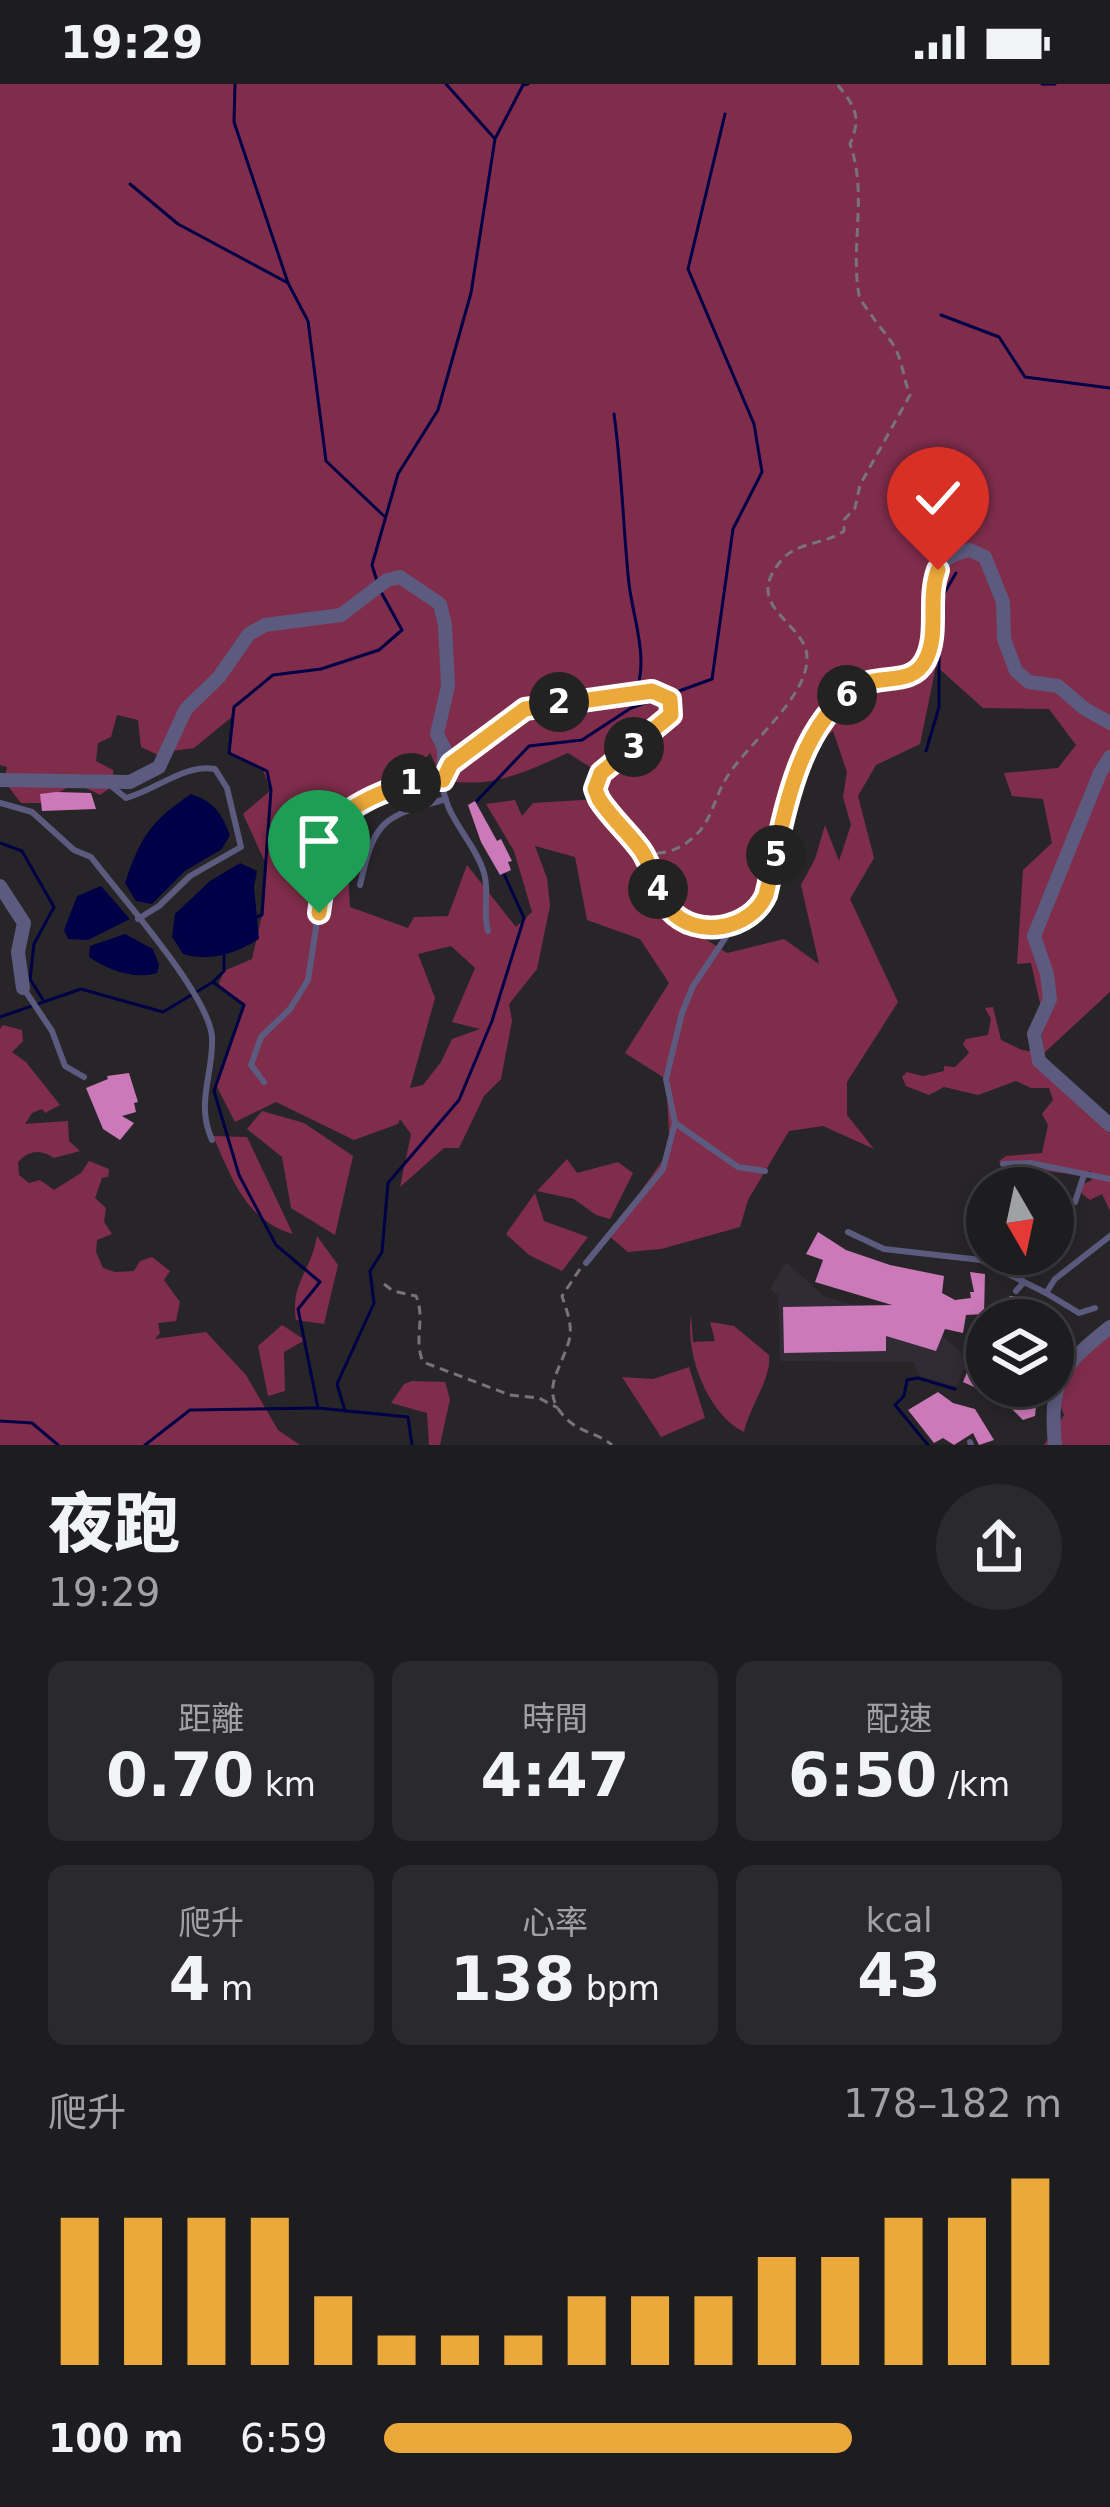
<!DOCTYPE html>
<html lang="zh-TW">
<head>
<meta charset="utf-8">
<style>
  :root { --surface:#1d1c1e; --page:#2a292b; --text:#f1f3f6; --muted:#a0a1a4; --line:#3b3a3c; --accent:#eca93b }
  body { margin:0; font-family:"DejaVu Sans","Noto Sans TC",sans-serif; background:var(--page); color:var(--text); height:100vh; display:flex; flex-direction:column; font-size:45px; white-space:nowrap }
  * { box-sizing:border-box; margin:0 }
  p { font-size:39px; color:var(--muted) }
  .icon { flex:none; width:66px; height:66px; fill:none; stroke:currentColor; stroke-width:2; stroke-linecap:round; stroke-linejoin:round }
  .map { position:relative; height:1361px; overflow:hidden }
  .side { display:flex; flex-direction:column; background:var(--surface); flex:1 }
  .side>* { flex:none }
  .needle { width:78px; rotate:171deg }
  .tools { position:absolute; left:966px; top:1083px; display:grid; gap:24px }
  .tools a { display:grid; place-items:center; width:108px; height:108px; border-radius:50%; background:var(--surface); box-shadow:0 6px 18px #0003,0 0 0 3px var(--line); font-size:60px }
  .pin { position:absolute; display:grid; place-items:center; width:102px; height:102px; color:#fff; margin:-123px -51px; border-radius:50% 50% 50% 0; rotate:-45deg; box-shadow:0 0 12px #0007 }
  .pin .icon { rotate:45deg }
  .km { position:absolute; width:60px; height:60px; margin:-30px; border-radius:50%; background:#222; color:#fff; font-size:33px; line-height:60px; text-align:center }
  .round { display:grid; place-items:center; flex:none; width:126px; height:126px; border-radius:63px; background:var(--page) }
  .headline { display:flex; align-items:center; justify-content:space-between; height:204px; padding:0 48px }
  h1 { font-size:66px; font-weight:800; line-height:90px }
  .metrics { display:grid; grid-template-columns:repeat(3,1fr); gap:18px; height:204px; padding:12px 48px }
  .metrics div { display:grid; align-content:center; border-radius:18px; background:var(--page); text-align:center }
  .metrics b { font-size:60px; font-weight:800 }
  .metrics small { font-size:33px; font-weight:400 }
  .metrics p { font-size:33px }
  .chart { height:336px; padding:24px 48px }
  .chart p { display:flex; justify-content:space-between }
  .chart svg { width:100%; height:216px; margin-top:12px; stroke:var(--accent); stroke-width:6 }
  ul { padding:0 48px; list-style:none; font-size:39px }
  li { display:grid; grid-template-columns:192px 144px 1fr; align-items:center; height:90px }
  li i { height:30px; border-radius:15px; background:var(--accent) }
  .status { display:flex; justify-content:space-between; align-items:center; height:84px; padding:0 60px; background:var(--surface); direction:ltr }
  .status svg { height:33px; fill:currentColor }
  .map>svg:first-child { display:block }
  .built { fill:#302b34 }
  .green { fill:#802d4b; fill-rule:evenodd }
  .water { fill:#000047 }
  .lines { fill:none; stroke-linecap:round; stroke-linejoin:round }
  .stream { stroke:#000047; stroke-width:3 }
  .building { fill:#cb79b8 }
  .path { stroke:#767477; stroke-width:3; stroke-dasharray:9 6; stroke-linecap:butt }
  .lane { stroke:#5c5a7e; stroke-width:6 }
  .street { stroke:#5c5a7e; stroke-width:14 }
  .route-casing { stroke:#fff; stroke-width:24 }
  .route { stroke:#eca93b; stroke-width:15 }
</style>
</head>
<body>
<div class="status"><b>19:29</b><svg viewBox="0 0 49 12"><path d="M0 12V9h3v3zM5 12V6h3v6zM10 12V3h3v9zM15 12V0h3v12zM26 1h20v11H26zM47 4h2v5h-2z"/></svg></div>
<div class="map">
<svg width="1110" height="1361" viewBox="0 0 1110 1361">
  <rect width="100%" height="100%" fill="#272528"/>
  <!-- built -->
  <polygon class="built" points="786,1178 825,1213 906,1233 941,1251 968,1275 957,1303 919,1292 914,1278 780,1277 778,1211 770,1205"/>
  <!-- green -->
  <g class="green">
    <path d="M 0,0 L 1110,0 L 1110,908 L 1043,970 L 1110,1049 L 1110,1127 L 1102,1110 L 1090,1116 L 1082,1110 L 1081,1101 L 1092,1096 L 1091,1087 C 1065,1095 1033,1081 1003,1083 L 999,1077 L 1006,1072 L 1042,1069 L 1048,1041 L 1042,1030 L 1053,1016 L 1049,1004 L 1031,1004 L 1016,997 L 978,1011 L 944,1003 L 929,1011 L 906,1002 L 902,993 L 907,988 L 923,992 L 944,987 L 944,982 L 955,983 L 969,969 L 963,960 L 966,955 L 988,951 L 991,935 L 985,924 L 993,923 L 1001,956 L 1022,966 L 1043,969 L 1040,919 L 1031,879 L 1017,880 L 1023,786 L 1052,759 L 1043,715 L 1012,712 L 1004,689 L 1058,684 L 1076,661 L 1049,625 L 983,624 L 936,582 L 920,660 L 876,681 L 858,712 L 874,774 L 850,815 L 898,918 L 847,998 L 847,1031 L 874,1065 L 823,1042 L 789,1047 L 748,1116 L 740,1143 L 661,1165 L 628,1168 L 609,1152 L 670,1066 L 666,995 L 625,969 L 669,899 L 640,855 L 587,836 L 575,773 L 535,762 L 547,794 L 550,822 L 537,885 L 509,920 L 512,937 L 501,995 L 484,1012 L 459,1064 L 444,1064 L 400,1103 L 411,1050 L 400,1035 L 398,1040 L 354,1056 L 276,1018 L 235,1038 L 216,1001 L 244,921 L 218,902 L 224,887 L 252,875 L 262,831 L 265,778 L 243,730 L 271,706 L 262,684 L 229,669 L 233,632 L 194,664 L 164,668 L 162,673 L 141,663 L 138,636 L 117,631 L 111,653 L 98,659 L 96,677 L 113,686 L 114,701 L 100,711 C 75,697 66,701 46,719 L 21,719 L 4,697 L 7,683 L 0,681 ZM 833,647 L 847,688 L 843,713 L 851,741 L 839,777 L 825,741 L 815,775 L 801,801 L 819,880 L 784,855 L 727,869 L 704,854 L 746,842 L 777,806 L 801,674 ZM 430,669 L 443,696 C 493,705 522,689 568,669 L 601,690 L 598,715 L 533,719 L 522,732 L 515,716 L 486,720 L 514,767 L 532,828 L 516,843 L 467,781 L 448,832 L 414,833 L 408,844 L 350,823 L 344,716 L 406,698 ZM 451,862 L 475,884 L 452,938 L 480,945 L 452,955 L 441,978 L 423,1001 L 410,1004 L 435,914 L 418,870 Z"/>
    <path d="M 3,941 L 22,946 L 23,957 L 12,968 L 26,978 L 60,1021 L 45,1029 L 42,1025 L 32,1029 L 25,1040 L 68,1037 L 69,1057 L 80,1067 L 54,1074 C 41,1065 29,1066 18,1078 L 19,1091 L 29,1099 L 40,1096 L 54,1106 L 81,1089 L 89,1077 L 109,1085 L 108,1093 L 102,1094 L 95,1114 L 106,1124 L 104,1138 L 112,1150 L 97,1156 L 96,1168 L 103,1184 L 115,1188 L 134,1187 L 140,1177 L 152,1173 L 170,1187 L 164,1196 L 180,1218 L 176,1237 L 158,1239 L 160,1249 L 155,1255 L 206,1248 L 246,1291 L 278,1346 L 300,1361 L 0,1361 L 0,945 Z"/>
    <polygon points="262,1027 304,1039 353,1072 335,1151 291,1124 282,1073 247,1045"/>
    <path d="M 213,1052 L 247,1053 L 293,1150 C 245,1136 232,1094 213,1052 Z"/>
    <polygon points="567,1075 577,1089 618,1078 633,1089 610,1135 596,1131 574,1115 537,1107"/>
    <polygon points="535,1109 544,1137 588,1153 562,1187 529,1171 506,1150"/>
    <path d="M 317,1152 L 338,1181 L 324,1240 L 296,1236 C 290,1199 311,1188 317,1152 Z"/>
    <path d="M 691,1231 L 693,1258 L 715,1257 L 710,1238 L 734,1242 L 769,1271 C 772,1294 750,1321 744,1348 C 707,1330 685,1269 691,1231 Z"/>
    <polygon points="1110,1236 1110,1361 1044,1361 1064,1331 1053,1304 1049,1306 1080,1259"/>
    <polygon points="282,1241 305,1256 284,1268 285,1307 268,1312 258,1262"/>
    <polygon points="689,1283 705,1334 661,1353 622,1293 653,1295"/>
    <polygon points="412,1297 445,1298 450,1315 440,1361 429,1361 427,1329 391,1319 404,1300"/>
  </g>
  <!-- water -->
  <g class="water">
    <path d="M 191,710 C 214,718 221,728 230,751 L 222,765 L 185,787 L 152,820 L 136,817 L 125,799 C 141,752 150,738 191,710 Z"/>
    <path d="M 240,779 L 257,787 L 254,803 L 259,855 C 235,870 211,878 183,870 L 172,853 L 175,830 L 210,797 Z"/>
    <polygon points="101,802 130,835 88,856 68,855 64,846 77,812"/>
    <path d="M 125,850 L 153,865 L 159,881 L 157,889 C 135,896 108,886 89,873 L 90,862 Z"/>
  </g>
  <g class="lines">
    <!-- stream -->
    <g class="stream">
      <polyline points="235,0 234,38 288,199"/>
      <polyline points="1042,0 1055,0"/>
      <polyline points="496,53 523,1 528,0"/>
      <polyline points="130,100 178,140 288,199 308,237 326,377 384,432"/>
      <polyline points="941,231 999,253 1025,293 1110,304"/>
      <path d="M 614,330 C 622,387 623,443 629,500 C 633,533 647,569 638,602"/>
      <polyline points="377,497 372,481 398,390 438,326 471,209 495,55 446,0"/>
      <polyline points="668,611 712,595 733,445 762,388 754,340 688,185 725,30"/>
      <polyline points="926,667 939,623 939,518 956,489"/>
      <polyline points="473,721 529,662 582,656 631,624 659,614"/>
      <polyline points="0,759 22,767 54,823 34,860 30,895 43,916"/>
      <polyline points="256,833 262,831 271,706 267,687 229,669 234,623 273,591 321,585 379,566 402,546 380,506"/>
      <polyline points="213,898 224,887 224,869"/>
      <polyline points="0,933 81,905 163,928 213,898 244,921 214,1007 239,1091 276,1161 320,1198 298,1225 318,1324"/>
      <polyline points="345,1327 337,1300 374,1219 370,1187 382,1168 388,1099 459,1016 492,937 524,834 504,790"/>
      <polyline points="0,1337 32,1339 58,1361"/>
      <polyline points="145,1361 190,1326 318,1324 408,1333 412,1361"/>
      <polyline points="928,1361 895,1321 904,1312 907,1296 918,1294 955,1305"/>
    </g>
  </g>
  <!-- building -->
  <g class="building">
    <polygon points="56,708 91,709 96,725 42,727 40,710"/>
    <polygon points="475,717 497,757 501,755 512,777 508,778 511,786 500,791 481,758 468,721"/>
    <polygon points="129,989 138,1018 134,1019 136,1028 122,1032 134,1039 120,1056 103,1045 86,1004 108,995 107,992"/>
    <polygon points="818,1148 846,1166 890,1181 944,1192 942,1209 955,1216 971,1214 970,1208 974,1208 970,1188 985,1190 984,1230 966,1231 963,1249 945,1245 936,1267 886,1252 886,1267 784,1269 783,1223 892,1221 815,1198 823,1176 806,1170"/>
    <polygon points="1010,1212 1028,1214 1054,1236 1012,1233 1000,1225"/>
    <polygon points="974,1253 987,1258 987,1302 1038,1302 1035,1332 1023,1336 1003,1316 963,1298 972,1276"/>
    <polygon points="938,1308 953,1319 975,1325 994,1356 979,1361 973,1349 954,1361 943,1354 934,1359 908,1326"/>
  </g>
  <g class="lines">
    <!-- path -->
    <g class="path">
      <path d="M 657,769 C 668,769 681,764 690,756 C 712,740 713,715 727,693 C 748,659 808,614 807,573 C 806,538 742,524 780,478 C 796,457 825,461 844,447 L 844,436 L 855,424 L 860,401 L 910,311 C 904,297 903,280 896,266 C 891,255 881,245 874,235 C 870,228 861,219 859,211 C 850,161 868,111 850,60 C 862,32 855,23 837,0"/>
      <path d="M 580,1185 L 562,1212 C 567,1228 574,1243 568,1260 C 558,1291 538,1310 570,1338 C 582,1348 599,1350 612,1361"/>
      <path d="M 384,1200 L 393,1207 L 416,1212 C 426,1235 413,1255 423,1278 L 510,1311 L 539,1314 L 558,1324"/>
    </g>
    <!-- lane -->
    <g class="lane">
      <path d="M 443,692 C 439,729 475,756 484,789 C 490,809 482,828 488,847"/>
      <path d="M 111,702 L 126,714 C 154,707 186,679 215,685 L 227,704 L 241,763 L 190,792 L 159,822 L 138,835"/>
      <path d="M 0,719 L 32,728 L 74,766 L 91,773 C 119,810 209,911 212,953 C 214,989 195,1019 212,1056"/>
      <path d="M 360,801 C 375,735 382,733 446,715"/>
      <polyline points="24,905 52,947 65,982 84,993"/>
      <path d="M 264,998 L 251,981 L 261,953 L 290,925 L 308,896 L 331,745 C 346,718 413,693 443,696"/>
      <polyline points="675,1039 738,1083 765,1087"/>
      <polyline points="1003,1080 1030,1079 1110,1095"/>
      <polyline points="1053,1120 1075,1118 1084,1091"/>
      <polyline points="848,1148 884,1165 981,1176 1046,1209"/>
      <polyline points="586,1179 663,1085 675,1039 666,995 682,929 693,902 732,844"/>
      <polyline points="1016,1207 1024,1198"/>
      <polyline points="1095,1224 1079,1229 1046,1209 1055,1195 1110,1152"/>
      <polyline points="970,1358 971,1361"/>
    </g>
    <!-- street -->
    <g class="street">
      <polyline points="1110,673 1100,689 1034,852 1047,890 1050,915 1034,950 1039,977 1110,1041"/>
      <path d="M 444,689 L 503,638 L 525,625 L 644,606 L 662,609 L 671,619 C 671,659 604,667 595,705 C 604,730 625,745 641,766 C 654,784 655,808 670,825 C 697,856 751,846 766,811 C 783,742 793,647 856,604 C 876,591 908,603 923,581 C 948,545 905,477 970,466 L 985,473 L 1003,518 L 1004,555 L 1016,587 L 1029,598 L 1058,602 L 1085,625 L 1110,639"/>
      <polyline points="0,696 130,698 159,683 186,625 219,593 249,550 265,541 341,531 387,496 400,493 440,520 445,541 448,602 437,650 444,664 444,689"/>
      <polyline points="0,802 24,839 18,868 23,904"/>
      <path d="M 1055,1361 C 1049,1297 1061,1282 1110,1243"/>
    </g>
  </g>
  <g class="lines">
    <defs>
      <path id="route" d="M 319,829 L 331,745 C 347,718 412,693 443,696 L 451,680 L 525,625 L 652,607 L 670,615 L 671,631 L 601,689 L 595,705 L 599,715 C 611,734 628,748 641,766 C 654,784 655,809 670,826 C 697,856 751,845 766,811 C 783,743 793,643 858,603 C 880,589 911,603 925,577 C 940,550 927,516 938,486"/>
    </defs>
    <!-- route casing -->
    <use href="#route" class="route-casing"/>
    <!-- route -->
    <use href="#route" class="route"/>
  </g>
</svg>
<div class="tools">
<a><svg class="needle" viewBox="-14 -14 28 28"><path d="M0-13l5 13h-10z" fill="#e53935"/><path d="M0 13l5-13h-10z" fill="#a0a1a4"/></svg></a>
<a><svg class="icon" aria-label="layers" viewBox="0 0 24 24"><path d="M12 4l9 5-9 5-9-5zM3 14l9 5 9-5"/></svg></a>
</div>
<div class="pin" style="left:319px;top:829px;background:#1e9e55"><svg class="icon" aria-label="arrive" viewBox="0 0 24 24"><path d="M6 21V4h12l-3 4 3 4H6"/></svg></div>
<div class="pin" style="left:938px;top:486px;background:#d93025"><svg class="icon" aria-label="check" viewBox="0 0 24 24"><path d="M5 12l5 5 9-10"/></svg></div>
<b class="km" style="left:411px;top:699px">1</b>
<b class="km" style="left:559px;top:618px">2</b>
<b class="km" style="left:634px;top:663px">3</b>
<b class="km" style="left:658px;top:805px">4</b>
<b class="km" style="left:776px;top:771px">5</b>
<b class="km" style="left:847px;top:611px">6</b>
</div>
<section class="side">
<div class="headline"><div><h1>夜跑</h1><p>19:29</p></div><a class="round"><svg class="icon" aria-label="share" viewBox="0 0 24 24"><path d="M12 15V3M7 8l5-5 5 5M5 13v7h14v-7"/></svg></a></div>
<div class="metrics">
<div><p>距離</p><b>0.70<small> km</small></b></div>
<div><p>時間</p><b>4:47</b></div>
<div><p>配速</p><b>6:50<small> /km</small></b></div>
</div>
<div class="metrics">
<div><p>爬升</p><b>4<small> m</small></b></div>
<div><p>心率</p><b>138<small> bpm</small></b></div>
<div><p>kcal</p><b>43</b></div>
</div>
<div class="chart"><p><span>爬升</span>178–182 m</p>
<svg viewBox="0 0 160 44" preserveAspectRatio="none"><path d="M5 44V14M15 44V14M25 44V14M35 44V14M45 44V30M55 44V38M65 44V38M75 44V38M85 44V30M95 44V30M105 44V30M115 44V22M125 44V22M135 44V14M145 44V14M155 44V6"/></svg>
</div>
<ul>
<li><b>100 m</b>6:59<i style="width:69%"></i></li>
</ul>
</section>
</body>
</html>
